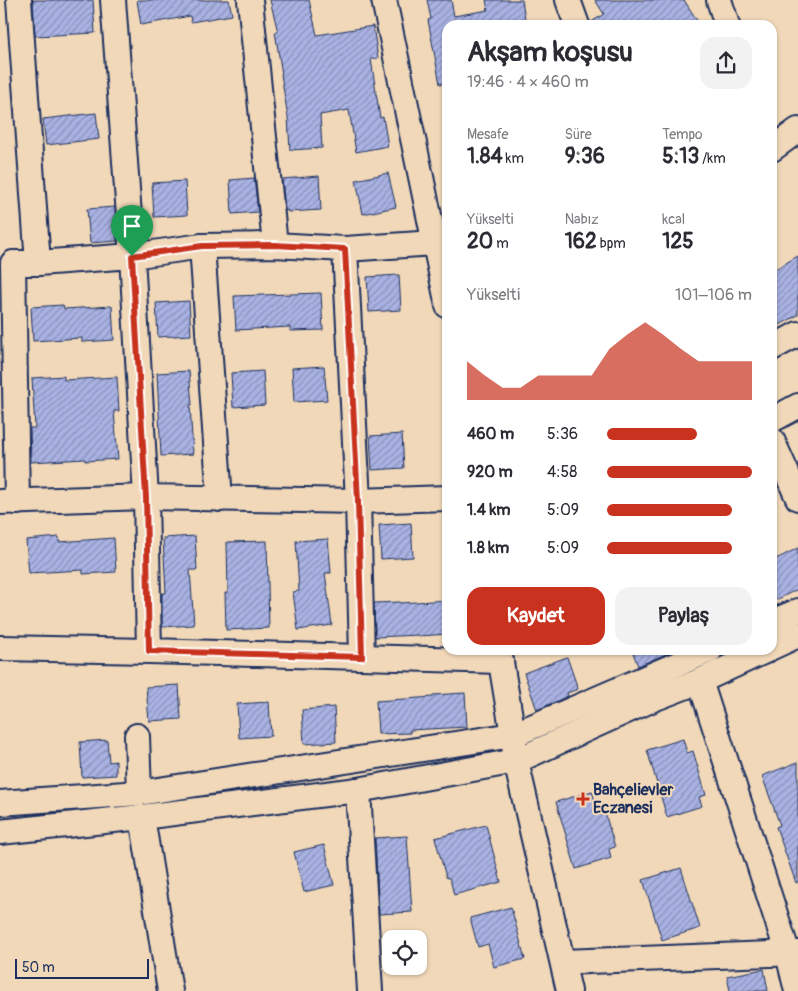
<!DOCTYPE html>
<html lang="tr">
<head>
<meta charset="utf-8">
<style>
  :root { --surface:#fff; --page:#f2f2f3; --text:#2b2b33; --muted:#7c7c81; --accent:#c8321e }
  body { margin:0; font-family:Pangolin,sans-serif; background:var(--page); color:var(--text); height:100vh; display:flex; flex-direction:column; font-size:19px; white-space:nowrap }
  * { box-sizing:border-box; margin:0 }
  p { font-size:16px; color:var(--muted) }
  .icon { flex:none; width:28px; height:28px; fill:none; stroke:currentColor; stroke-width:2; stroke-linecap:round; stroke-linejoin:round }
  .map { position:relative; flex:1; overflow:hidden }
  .details { position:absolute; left:442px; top:20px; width:335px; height:635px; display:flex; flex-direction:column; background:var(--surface); border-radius:15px; box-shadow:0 1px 4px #0004 }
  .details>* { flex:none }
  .fabs { position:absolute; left:382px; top:930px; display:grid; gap:10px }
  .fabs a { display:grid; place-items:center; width:45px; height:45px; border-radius:10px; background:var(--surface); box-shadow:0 1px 4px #0004; font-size:25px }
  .scale { position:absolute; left:15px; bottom:12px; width:134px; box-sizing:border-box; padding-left:5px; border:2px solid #1b2f5e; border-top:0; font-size:14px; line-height:18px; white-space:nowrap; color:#1b2f5e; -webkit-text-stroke:4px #f1d8b9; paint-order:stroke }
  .pin { position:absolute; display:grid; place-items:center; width:42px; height:42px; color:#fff; margin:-51px -21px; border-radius:50% 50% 50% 0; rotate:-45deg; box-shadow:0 0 5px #0007 }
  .pin .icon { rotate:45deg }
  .round { display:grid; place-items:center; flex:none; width:52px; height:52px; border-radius:15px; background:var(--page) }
  .head { display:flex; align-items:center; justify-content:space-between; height:85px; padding:0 25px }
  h1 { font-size:28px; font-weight:700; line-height:38px }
  .figures { display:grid; grid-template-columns:repeat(3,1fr); gap:8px; height:85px; padding:5px 25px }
  .figures div { display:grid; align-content:center }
  .figures b { font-size:21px; font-weight:700 }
  .figures small { font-size:14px; font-weight:400 }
  .figures p { font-size:14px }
  .chart { height:140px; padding:10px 25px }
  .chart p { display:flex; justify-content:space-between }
  .chart svg { width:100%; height:90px; margin-top:5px; fill:var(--accent); opacity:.7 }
  .action { display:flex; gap:10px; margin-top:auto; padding:10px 25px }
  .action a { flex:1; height:58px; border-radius:15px; background:var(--accent); color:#fff; font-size:20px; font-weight:700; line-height:58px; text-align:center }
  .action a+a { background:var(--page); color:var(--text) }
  ul { padding:0 25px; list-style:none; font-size:16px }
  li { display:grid; grid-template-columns:80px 60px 1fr; align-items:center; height:38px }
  li i { height:12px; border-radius:6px; background:var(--accent) }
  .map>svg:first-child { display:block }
  .building { fill:url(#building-hatch); stroke:#1b2f5e }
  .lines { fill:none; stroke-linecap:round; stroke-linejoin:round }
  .minor-casing { stroke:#1b2f5e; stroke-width:28 }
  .minor { stroke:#f1d8b9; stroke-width:24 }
  .route-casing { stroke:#fff; stroke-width:10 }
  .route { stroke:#c8321e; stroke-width:6 }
  .poi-dot { fill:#c8321e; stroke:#f1d8b9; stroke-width:2 }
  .labels { text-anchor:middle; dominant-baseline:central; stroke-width:4; stroke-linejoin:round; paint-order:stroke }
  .poi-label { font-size:16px; font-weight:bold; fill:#1b2f5e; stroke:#f1d8b9; text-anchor:start }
</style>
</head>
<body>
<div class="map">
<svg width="798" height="991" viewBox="0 0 798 991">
  <defs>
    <pattern id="building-hatch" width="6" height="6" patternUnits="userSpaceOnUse" patternTransform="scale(1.25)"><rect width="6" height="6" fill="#a9b2e2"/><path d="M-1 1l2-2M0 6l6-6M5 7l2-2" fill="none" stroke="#8991ba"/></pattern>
  </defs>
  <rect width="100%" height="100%" fill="#f1d8b9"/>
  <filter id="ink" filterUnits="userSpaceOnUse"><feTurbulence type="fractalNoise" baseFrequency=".02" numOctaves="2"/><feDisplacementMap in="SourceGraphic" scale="10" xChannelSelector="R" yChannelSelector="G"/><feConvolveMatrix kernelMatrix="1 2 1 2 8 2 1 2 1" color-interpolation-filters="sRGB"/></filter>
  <g filter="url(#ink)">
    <!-- building -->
    <g class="building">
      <polygon points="33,0 93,0 95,33 35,36"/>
      <polygon points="137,0 229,0 232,15 191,22 190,16 141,25"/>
      <polygon points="270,0 309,0 317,35 373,26 378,58 371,59 380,118 383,117 388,146 356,152 349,110 320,115 322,148 290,150 288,117 281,74 282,74 275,32 278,32"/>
      <polygon points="427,0 451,0 454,16 488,10 486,0 522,0 525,19 488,25 448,25 448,83 440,84 428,20 431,19"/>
      <polygon points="595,0 684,0 700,25 590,25 590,23 604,14"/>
      <polygon points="96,113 99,139 46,145 43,119"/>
      <polygon points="388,173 396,207 363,214 356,180"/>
      <polygon points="319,176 321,210 288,212 288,210 285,211 282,179"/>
      <polygon points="254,178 258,212 232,214 230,180"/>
      <polygon points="185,181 187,215 154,217 152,183"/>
      <polygon points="115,207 117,241 90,243 87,209"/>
      <polygon points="798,256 798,315 772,329 772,271"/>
      <polygon points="399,275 401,310 369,312 367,277"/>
      <polygon points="321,293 323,330 290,331 290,327 236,330 234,296"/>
      <polygon points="189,301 191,335 158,337 156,303"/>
      <polygon points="63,305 64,309 112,306 114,340 82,342 82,338 33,341 31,307"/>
      <polygon points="324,366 327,400 294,402 292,368"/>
      <polygon points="189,371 192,405 190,405 193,454 161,456 157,373"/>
      <polygon points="263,371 265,405 233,407 231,373"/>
      <polygon points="64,376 64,380 117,377 119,411 114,411 118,459 85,461 85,459 31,462 30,428 35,428 32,378"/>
      <polygon points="402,434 404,468 372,470 370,436"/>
      <polygon points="411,523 413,557 381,559 379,525"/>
      <polygon points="195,536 197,570 190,570 194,625 162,627 162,593 166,593 163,538"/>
      <polygon points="59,537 59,542 114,538 116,572 83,574 83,570 29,573 26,540"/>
      <polygon points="328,539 331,573 325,573 332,625 298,630 293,592 299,591 296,541"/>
      <polygon points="267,541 269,628 226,630 225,593 228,593 227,542"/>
      <polygon points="798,548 798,589 772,602 772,561"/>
      <polygon points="448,600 448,634 419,636 419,635 375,637 374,603 400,602 400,603"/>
      <polygon points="632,650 675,650 638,666"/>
      <polygon points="567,657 578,689 567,693 568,696 537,710 524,673"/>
      <polygon points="179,685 181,719 149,721 146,687"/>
      <polygon points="465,693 467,727 410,730 410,733 378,734 376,701 433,697 433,695"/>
      <polygon points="269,702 271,736 239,738 237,704"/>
      <polygon points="334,707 336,742 304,744 302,710"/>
      <polygon points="683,739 687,753 693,751 706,795 699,797 702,806 667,817 647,750"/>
      <polygon points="107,740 109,762 116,761 116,775 82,777 80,742"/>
      <polygon points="798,762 798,882 796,883 776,827 780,825 762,776"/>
      <polygon points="592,791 596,804 602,803 615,847 609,849 611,858 576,869 556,802"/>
      <polygon points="486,825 501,882 454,895 450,879 446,877 435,838"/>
      <polygon points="407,836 412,912 379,914 375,838"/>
      <polygon points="324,845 334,885 304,892 294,852"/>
      <polygon points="681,868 700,928 662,940 643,880"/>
      <polygon points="511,907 525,959 494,967 488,944 478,947 470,918"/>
      <polygon points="764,969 768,991 730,991 727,976"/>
    </g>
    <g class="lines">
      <defs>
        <g id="minor">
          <polyline points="19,0 38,263"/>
          <polyline points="113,0 132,256 202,246 275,245 345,249 435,243 448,241"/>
          <polyline points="250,0 275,245"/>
          <polyline points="384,0 448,306"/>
          <polyline points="568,0 577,25"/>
          <polyline points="719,0 727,25"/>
          <polyline points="772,149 798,130"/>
          <polyline points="202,246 220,499"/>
          <polyline points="345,249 358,501 362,657"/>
          <polyline points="772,348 798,334"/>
          <polyline points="772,420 798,406"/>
          <polyline points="772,440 798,498"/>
          <polyline points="0,502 146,497 149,651 501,661"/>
          <polyline points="17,502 13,263 38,263 132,256 146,497 358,501 448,498"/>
          <polyline points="772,622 798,611"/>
          <polyline points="772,647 798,635"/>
          <polyline points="0,648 149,651"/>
          <polyline points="499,650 513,735 516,761 569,991"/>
          <polyline points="700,681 788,954 797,991"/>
          <polyline points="137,736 139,793"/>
          <polyline points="358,790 370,991"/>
          <polyline points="0,803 139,793 513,735 710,650"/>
          <polyline points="142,817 170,991"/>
          <polyline points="0,832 142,817 358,790 516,761 653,699 700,681 767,650"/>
          <polyline points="563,962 798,953"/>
        </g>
      </defs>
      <!-- minor casing -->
      <use href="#minor" class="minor-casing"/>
      <!-- minor -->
      <use href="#minor" class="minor"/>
    </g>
  </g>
  <g class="lines" filter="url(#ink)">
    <defs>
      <polygon id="route" points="275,245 345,249 358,501 362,657 149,651 146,498 132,256 202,246"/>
    </defs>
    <!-- route casing -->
    <use href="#route" class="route-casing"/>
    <!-- route -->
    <use href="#route" class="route"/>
  </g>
  <!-- markers -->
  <path class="poi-dot" d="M580.5 791.5h5v5h5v5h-5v5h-5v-5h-5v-5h5z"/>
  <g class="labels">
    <!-- poi labels -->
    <g class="poi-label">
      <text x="593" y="790">Bahçelievler<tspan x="593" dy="18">Eczanesi</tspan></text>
    </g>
  </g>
</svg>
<div class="fabs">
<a><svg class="icon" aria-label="locate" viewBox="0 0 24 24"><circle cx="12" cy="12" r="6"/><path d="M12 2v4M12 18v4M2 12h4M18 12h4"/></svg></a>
</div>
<div class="scale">50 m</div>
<div class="pin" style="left:132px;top:256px;background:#1e9e55"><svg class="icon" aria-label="arrive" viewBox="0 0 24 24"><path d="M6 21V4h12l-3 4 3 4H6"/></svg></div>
<section class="details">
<div class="head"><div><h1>Akşam koşusu</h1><p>19:46 · 4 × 460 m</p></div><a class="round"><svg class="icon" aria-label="share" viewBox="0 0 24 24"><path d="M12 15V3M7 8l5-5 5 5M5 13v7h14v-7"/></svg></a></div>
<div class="figures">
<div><p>Mesafe</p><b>1.84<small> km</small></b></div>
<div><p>Süre</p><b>9:36</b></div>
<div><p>Tempo</p><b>5:13<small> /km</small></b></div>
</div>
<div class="figures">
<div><p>Yükselti</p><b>20<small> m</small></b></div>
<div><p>Nabız</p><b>162<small> bpm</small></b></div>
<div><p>kcal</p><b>125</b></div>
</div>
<div class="chart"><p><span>Yükselti</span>101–106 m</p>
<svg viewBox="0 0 160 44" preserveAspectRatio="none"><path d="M0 44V25L10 32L20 38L30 38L40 32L50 32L60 32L70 32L80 19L90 12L100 6L110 12L120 19L130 25L140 25L150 25L160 25V44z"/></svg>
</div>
<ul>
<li><b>460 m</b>5:36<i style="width:62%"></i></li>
<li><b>920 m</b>4:58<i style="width:100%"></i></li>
<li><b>1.4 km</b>5:09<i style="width:86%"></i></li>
<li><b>1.8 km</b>5:09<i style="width:86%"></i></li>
</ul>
<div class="action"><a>Kaydet</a><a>Paylaş</a></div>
</section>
</div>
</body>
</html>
